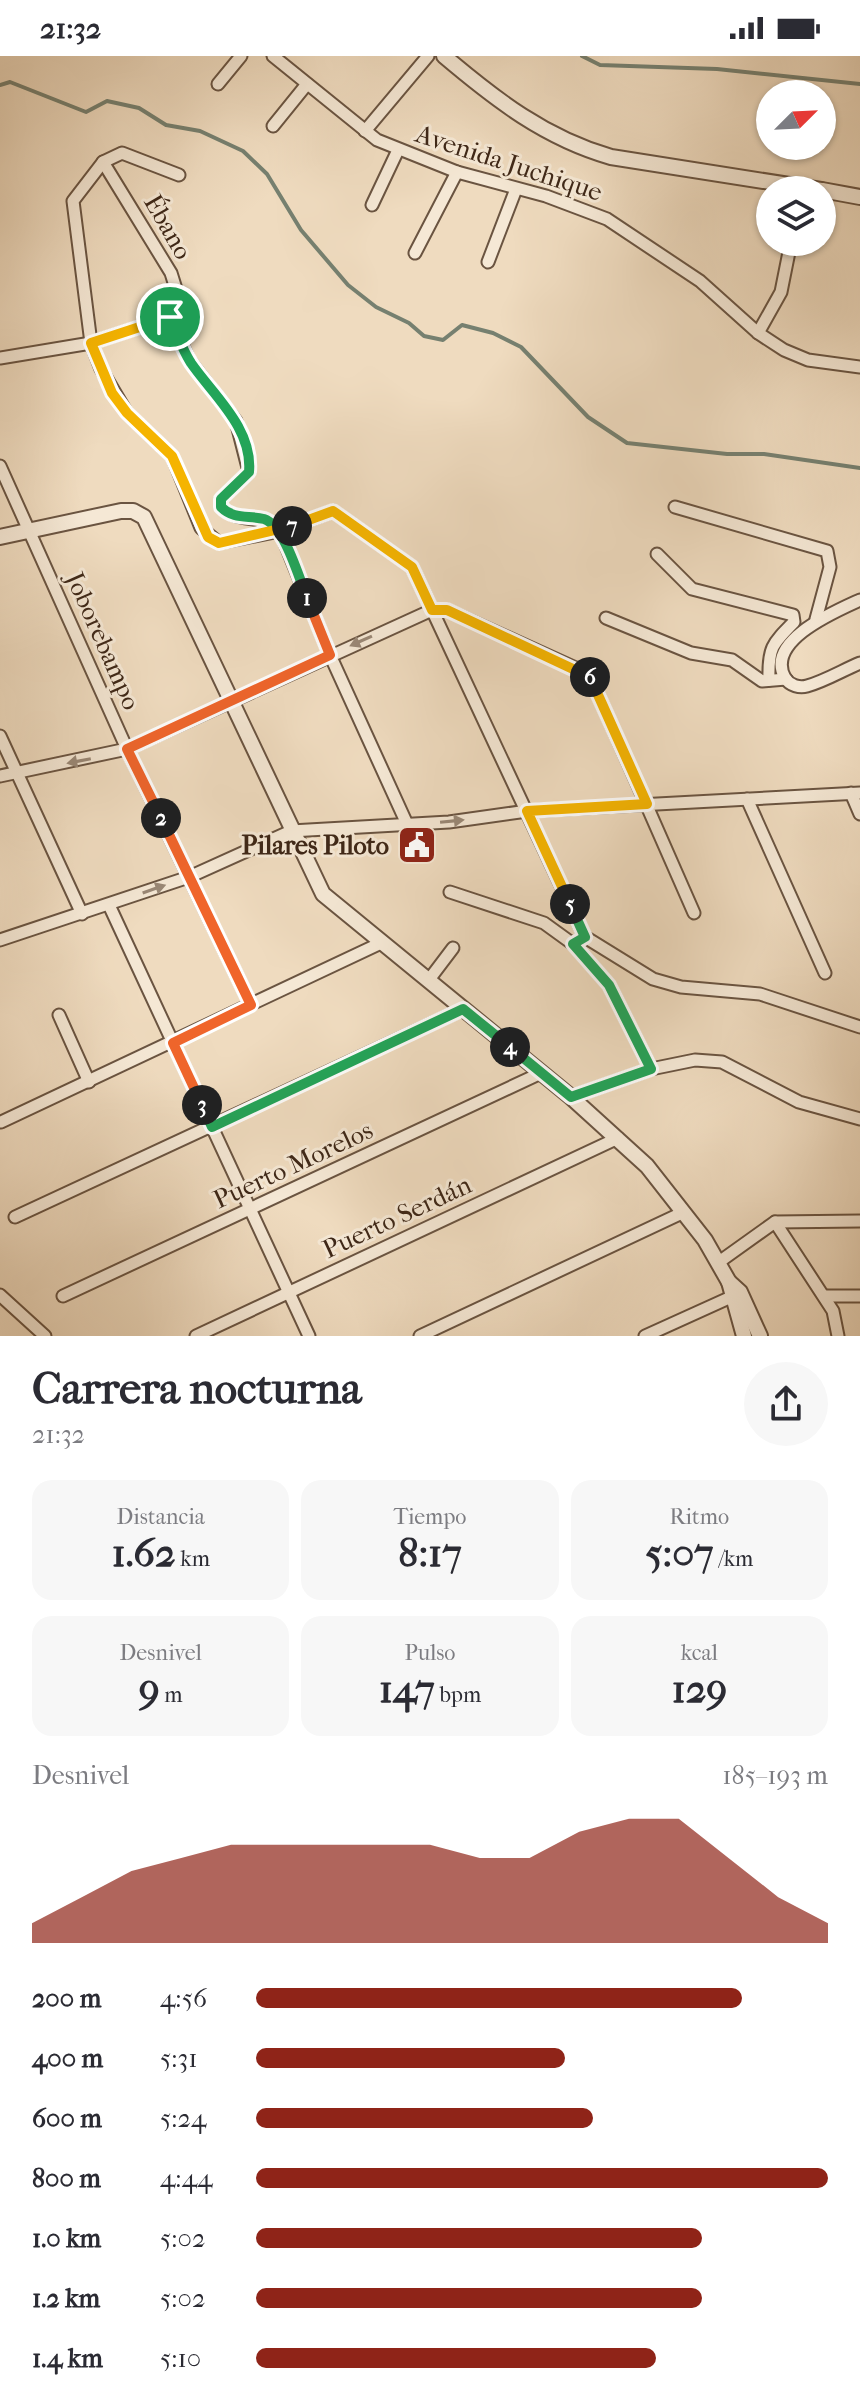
<!DOCTYPE html>
<html lang="es">
<head>
<meta charset="utf-8">
<style>
  :root { --surface:#fff; --page:#f7f7f7; --text:#2b2b33; --muted:#7c7c81; --accent:#8f2418 }
  body { margin:0; font-family:"IM FELL French Canon",serif; background:var(--page); color:var(--text); height:100vh; display:flex; flex-direction:column; font-size:30px; white-space:nowrap }
  * { box-sizing:border-box; margin:0 }
  p { font-size:26px; color:var(--muted) }
  .icon { flex:none; width:44px; height:44px; fill:none; stroke:currentColor; stroke-width:2; stroke-linecap:round; stroke-linejoin:round }
  .map { position:relative; height:1280px; overflow:hidden }
  .drawer { display:flex; flex-direction:column; background:var(--surface); flex:1 }
  .drawer>* { flex:none }
  .needle { width:52px; rotate:66deg }
  .fabs { position:absolute; left:756px; top:24px; display:grid; gap:16px }
  .fabs a { display:grid; place-items:center; width:80px; height:80px; border-radius:50%; background:var(--surface); box-shadow:0 2px 6px #0004; font-size:40px }
  .pin { position:absolute; display:grid; place-items:center; width:68px; height:68px; color:#fff; margin:-34px; border:4px solid #fff; border-radius:50%; box-shadow:0 2px 8px #0007 }
  .km { position:absolute; width:40px; height:40px; margin:-20px; border-radius:50%; background:#222; color:#fff; font-size:22px; line-height:40px; text-align:center }
  .round { display:grid; place-items:center; flex:none; width:84px; height:84px; border-radius:42px; background:var(--page) }
  .headline { display:flex; align-items:center; justify-content:space-between; height:136px; padding:0 32px }
  h1 { font-size:44px; font-weight:700; line-height:60px }
  .metrics { display:grid; grid-template-columns:repeat(3,1fr); gap:12px; height:136px; padding:8px 32px }
  .metrics div { display:grid; align-content:center; border-radius:20px; background:var(--page); text-align:center }
  .metrics b { font-size:40px; font-weight:700 }
  .metrics small { font-size:22px; font-weight:400 }
  .metrics p { font-size:22px }
  .chart { height:224px; padding:16px 32px }
  .chart p { display:flex; justify-content:space-between }
  .chart svg { width:100%; height:144px; margin-top:8px; fill:var(--accent); opacity:.7 }
  ul { padding:0 32px; list-style:none; font-size:26px }
  li { display:grid; grid-template-columns:128px 96px 1fr; align-items:center; height:60px }
  li i { height:20px; border-radius:10px; background:var(--accent) }
  .status { display:flex; justify-content:space-between; align-items:center; height:56px; padding:0 40px; background:var(--surface); direction:ltr }
  .status svg { height:22px; fill:currentColor }
  .map>svg:first-child { display:block }
  .lines { fill:none; stroke-linecap:round; stroke-linejoin:round }
  .stream { stroke:#768070; stroke-width:4 }
  .minor-casing { stroke:#6a5441; stroke-width:15 }
  .tertiary-casing { stroke:#6a5441; stroke-width:18 }
  .minor { stroke:#f5e8d5; stroke-width:11 }
  .tertiary { stroke:#f5e8d5; stroke-width:14 }
  .oneway { fill:#9a8876 }
  .split-1-casing { stroke:#fff; stroke-width:16 }
  .split-2-casing { stroke:#fff; stroke-width:16 }
  .split-3-casing { stroke:#fff; stroke-width:16 }
  .split-4-casing { stroke:#fff; stroke-width:16 }
  .split-5-casing { stroke:#fff; stroke-width:16 }
  .split-6-casing { stroke:#fff; stroke-width:16 }
  .split-7-casing { stroke:#fff; stroke-width:16 }
  .split-8-casing { stroke:#fff; stroke-width:16 }
  .split-1 { stroke:#22a559; stroke-width:10 }
  .split-2 { stroke:#f0652b; stroke-width:10 }
  .split-3 { stroke:#f0652b; stroke-width:10 }
  .split-4 { stroke:#22a559; stroke-width:10 }
  .split-5 { stroke:#22a559; stroke-width:10 }
  .split-6 { stroke:#f5b400; stroke-width:10 }
  .split-7 { stroke:#f5b400; stroke-width:10 }
  .split-8 { stroke:#f5b400; stroke-width:10 }
  .labels { text-anchor:middle; dominant-baseline:central; stroke-width:6; stroke-linejoin:round; paint-order:stroke }
  .street-label { font-size:26px; fill:#3e2717; stroke:#f5e8d5 }
  .poi-label { font-size:26px; font-weight:bold; fill:#3e2717; stroke:#f5e8d5; text-anchor:end }
</style>
</head>
<body>
<div class="status"><b>21:32</b><svg viewBox="0 0 49 12"><path d="M0 12V9h3v3zM5 12V6h3v6zM10 12V3h3v9zM15 12V0h3v12zM26 1h20v11H26zM47 4h2v5h-2z"/></svg></div>
<div class="map">
<svg width="860" height="1280" viewBox="0 0 860 1280">
  <rect width="100%" height="100%" fill="#efdbbf"/>
  <filter id="stains"><feTurbulence type="fractalNoise" baseFrequency=".0025" numOctaves="4"/><feColorMatrix values="0 0 0 0 .2 0 0 0 0 .09 0 0 0 0 .02 0 0 0 .5 -.17"/></filter>
  <radialGradient id="worn" r=".72"><stop offset=".6" stop-color="#630" stop-opacity="0"/><stop offset="1" stop-color="#630" stop-opacity=".3"/></radialGradient>
  <g class="lines">
    <!-- stream -->
    <g class="stream">
      <polyline points="582,0 600,9 717,13 860,28"/>
      <polyline points="0,29 10,26 86,56 107,45 139,52 166,69 200,75 243,95 267,118 301,174 348,229 376,251 409,267 424,280 443,284 462,269 493,277 521,291 588,361 627,387 727,398 764,398 860,412"/>
    </g>
    <defs>
      <g id="minor">
        <polyline points="273,0 377,84 457,116 546,140 607,163 700,225 758,277 784,294 808,304 860,311"/>
        <polyline points="218,28 241,0"/>
        <polyline points="273,70 307,28"/>
        <polyline points="365,75 428,0"/>
        <path d="M 103,106 L 171,217 L 176,233 L 170,261 L 189,304 L 236,365 L 249,416 L 221,443 L 221,451 C 238,468 263,457 280,475 L 330,599 L 407,768"/>
        <polyline points="179,119 122,97 103,106 73,145 91,287 101,313 127,357 172,400 201,472 219,487 280,475 333,455 412,511 585,881"/>
        <polyline points="372,149 398,94"/>
        <polyline points="415,197 457,116"/>
        <polyline points="488,206 516,133"/>
        <polyline points="758,277 781,236 791,186"/>
        <polyline points="0,302 91,287 170,261"/>
        <polyline points="0,410 127,693 251,949"/>
        <polyline points="675,451 827,495 830,511 816,563"/>
        <path d="M 657,498 L 692,533 L 793,559 L 794,566 C 772,588 768,592 769,624"/>
        <path d="M 860,544 C 836,555 764,585 785,622 C 790,630 800,632 807,630 C 825,625 843,614 860,607"/>
        <polyline points="606,562 691,597 732,604 762,625 786,623"/>
        <polyline points="0,680 82,858"/>
        <polyline points="0,720 127,693 432,554 447,554 589,618 694,857"/>
        <polyline points="851,737 860,758"/>
        <polyline points="747,743 825,917"/>
        <polyline points="450,836 544,867 573,888 585,881 653,923 681,931 760,938 860,971"/>
        <polyline points="109,849 309,1280"/>
        <polyline points="0,884 189,821 291,775 449,766 527,755 860,737"/>
        <polyline points="573,888 609,929 651,1013"/>
        <polyline points="428,925 453,892"/>
        <polyline points="59,959 89,1026"/>
        <polyline points="571,1041 651,1013 695,1004 722,1006 799,1046 860,1063"/>
        <polyline points="1,1066 381,887"/>
        <polyline points="15,1161 463,953"/>
        <polyline points="775,1166 833,1255 838,1280"/>
        <polyline points="719,1206 775,1166 860,1165"/>
        <polyline points="0,1239 45,1280"/>
        <polyline points="63,1240 541,1017"/>
        <polyline points="824,1240 860,1240"/>
        <polyline points="196,1280 618,1082"/>
        <polyline points="420,1280 684,1156"/>
        <polyline points="645,1280 740,1237"/>
      </g>
      <g id="tertiary">
        <path d="M 444,0 C 496,44 545,82 611,101 L 821,134"/>
        <polyline points="822,134 860,141"/>
        <polyline points="0,481 121,455 133,455 144,461 323,838 571,1041 647,1110 705,1184 729,1226 740,1236 760,1280"/>
        <polyline points="729,1226 744,1280"/>
      </g>
    </defs>
    <!-- minor casing -->
    <use href="#minor" class="minor-casing"/>
    <!-- tertiary casing -->
    <use href="#tertiary" class="tertiary-casing"/>
    <!-- minor -->
    <use href="#minor" class="minor"/>
    <!-- tertiary -->
    <use href="#tertiary" class="tertiary"/>
  </g>
  <!-- one-way arrows -->
  <defs><path id="oneway-solid" d="M-6-.8H1V-3.2L6.5 0L1 3.2V.8H-6Z" transform="scale(2)"/></defs>
  <g class="oneway">
    <use href="#oneway-solid" transform="translate(361 585) rotate(156)"/>
    <use href="#oneway-solid" transform="translate(79 705) rotate(169)"/>
    <use href="#oneway-solid" transform="translate(452 765) rotate(-6)"/>
    <use href="#oneway-solid" transform="translate(154 833) rotate(-19)"/>
  </g>
  <g class="lines">
    <defs>
      <path id="split-1" d="M 170,261 C 176,276 182,293 191,307 C 213,339 253,372 249,416 L 221,443 L 221,451 C 234,464 248,459 264,463 C 284,469 299,522 307,542"/>
      <polyline id="split-2" points="161,762 127,693 330,599 307,542"/>
      <polyline id="split-3" points="161,762 251,949 173,987 202,1049"/>
      <polyline id="split-4" points="202,1049 212,1071 463,953 510,991"/>
      <polyline id="split-5" points="510,991 571,1041 651,1013 609,929 573,888 585,881 570,848"/>
      <polyline id="split-6" points="570,848 527,755 647,748 590,621"/>
      <polyline id="split-7" points="292,470 333,455 412,511 432,554 447,554 590,621"/>
      <polyline id="split-8" points="170,261 91,287 112,337 127,357 172,400 208,481 219,487 292,470"/>
    </defs>
    <!-- split-1 casing -->
    <use href="#split-1" class="split-1-casing"/>
    <!-- split-2 casing -->
    <use href="#split-2" class="split-2-casing"/>
    <!-- split-3 casing -->
    <use href="#split-3" class="split-3-casing"/>
    <!-- split-4 casing -->
    <use href="#split-4" class="split-4-casing"/>
    <!-- split-5 casing -->
    <use href="#split-5" class="split-5-casing"/>
    <!-- split-6 casing -->
    <use href="#split-6" class="split-6-casing"/>
    <!-- split-7 casing -->
    <use href="#split-7" class="split-7-casing"/>
    <!-- split-8 casing -->
    <use href="#split-8" class="split-8-casing"/>
    <!-- split-1 -->
    <use href="#split-1" class="split-1"/>
    <!-- split-2 -->
    <use href="#split-2" class="split-2"/>
    <!-- split-3 -->
    <use href="#split-3" class="split-3"/>
    <!-- split-4 -->
    <use href="#split-4" class="split-4"/>
    <!-- split-5 -->
    <use href="#split-5" class="split-5"/>
    <!-- split-6 -->
    <use href="#split-6" class="split-6"/>
    <!-- split-7 -->
    <use href="#split-7" class="split-7"/>
    <!-- split-8 -->
    <use href="#split-8" class="split-8"/>
  </g>
  <!-- icons -->
  <defs>
    <symbol id="civic-square" viewBox="-11 -11 22 22"><rect x="-9" y="-9" width="18" height="18" rx="4" fill="#8f2418" stroke="#f5e8d5"/><path d="M-.6-6.5H3V-4.5H.6V-3L4-1V1h2V6H-6V1h2V-1L-.6-3ZM-1.2 2.5V6h2.4V2.5Z" fill="#fff"/></symbol>
  </defs>
  <g fill-rule="evenodd">
    <use href="#civic-square" x="395" y="767" width="44" height="44"/>
  </g>
  <g class="labels">
    <!-- street labels -->
    <g class="street-label">
      <text transform="translate(509 107) rotate(18)">Avenida Juchique</text>
      <text transform="translate(168 171) rotate(60)">Ébano</text>
      <text transform="translate(103 585) rotate(66)">Joborebampo</text>
      <text transform="translate(293 1109) rotate(-25)">Puerto Morelos</text>
      <text transform="translate(397 1161) rotate(-25)">Puerto Serdán</text>
    </g>
    <!-- poi labels -->
    <g class="poi-label">
      <text x="389" y="789">Pilares Piloto</text>
    </g>
  </g>
  <rect width="100%" height="100%" filter="url(#stains)"/>
  <rect width="100%" height="100%" fill="url(#worn)"/>
</svg>
<div class="fabs">
<a><svg class="needle" viewBox="-14 -14 28 28"><path d="M0-13l5 13h-10z" fill="#e53935"/><path d="M0 13l5-13h-10z" fill="#7c7c81"/></svg></a>
<a><svg class="icon" aria-label="layers" viewBox="0 0 24 24"><path d="M12 4l9 5-9 5-9-5zM3 14l9 5 9-5"/></svg></a>
</div>
<div class="pin" style="left:170px;top:261px;background:#1e9e55"><svg class="icon" aria-label="arrive" viewBox="0 0 24 24"><path d="M6 21V4h12l-3 4 3 4H6"/></svg></div>
<b class="km" style="left:307px;top:542px">1</b>
<b class="km" style="left:161px;top:762px">2</b>
<b class="km" style="left:202px;top:1049px">3</b>
<b class="km" style="left:510px;top:991px">4</b>
<b class="km" style="left:570px;top:848px">5</b>
<b class="km" style="left:590px;top:621px">6</b>
<b class="km" style="left:292px;top:470px">7</b>
</div>
<section class="drawer">
<div class="headline"><div><h1>Carrera nocturna</h1><p>21:32</p></div><a class="round"><svg class="icon" aria-label="share" viewBox="0 0 24 24"><path d="M12 15V3M7 8l5-5 5 5M5 13v7h14v-7"/></svg></a></div>
<div class="metrics">
<div><p>Distancia</p><b>1.62<small> km</small></b></div>
<div><p>Tiempo</p><b>8:17</b></div>
<div><p>Ritmo</p><b>5:07<small> /km</small></b></div>
</div>
<div class="metrics">
<div><p>Desnivel</p><b>9<small> m</small></b></div>
<div><p>Pulso</p><b>147<small> bpm</small></b></div>
<div><p>kcal</p><b>129</b></div>
</div>
<div class="chart"><p><span>Desnivel</span>185–193 m</p>
<svg viewBox="0 0 160 44" preserveAspectRatio="none"><path d="M0 44V38L10 30L20 22L30 18L40 14L50 14L60 14L70 14L80 14L90 18L100 18L110 10L120 6L130 6L140 18L150 30L160 38V44z"/></svg>
</div>
<ul>
<li><b>200 m</b>4:56<i style="width:85%"></i></li>
<li><b>400 m</b>5:31<i style="width:54%"></i></li>
<li><b>600 m</b>5:24<i style="width:59%"></i></li>
<li><b>800 m</b>4:44<i style="width:100%"></i></li>
<li><b>1.0 km</b>5:02<i style="width:78%"></i></li>
<li><b>1.2 km</b>5:02<i style="width:78%"></i></li>
<li><b>1.4 km</b>5:10<i style="width:70%"></i></li>
</ul>
</section>
</body>
</html>
